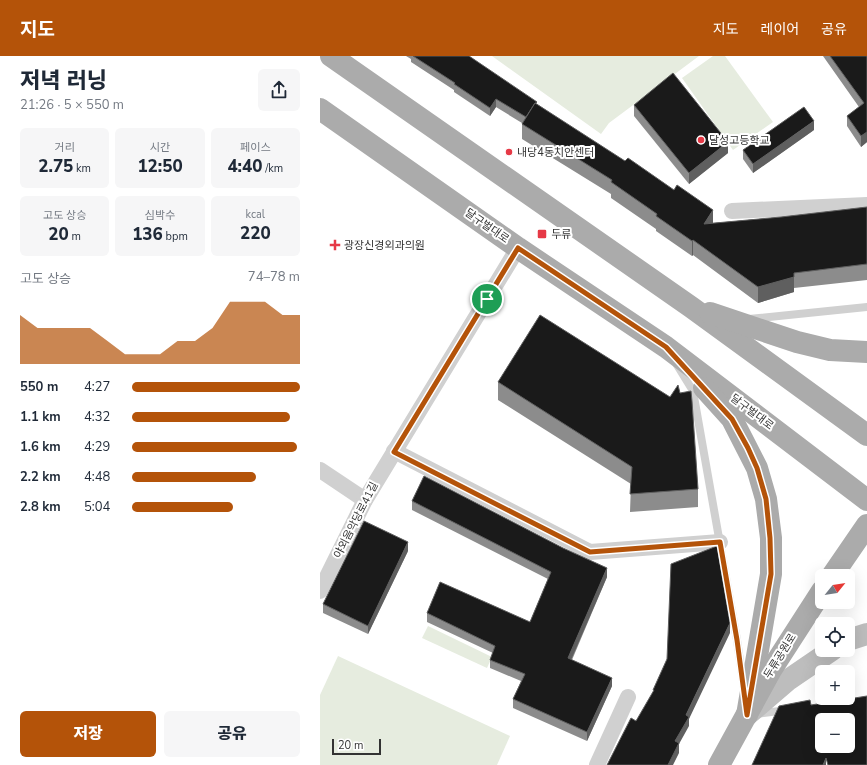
<!DOCTYPE html>
<html lang="ko">
<head>
<meta charset="utf-8">
<style>
  :root { --surface:#fff; --page:#f6f6f7; --text:#1f2937; --muted:#747a83; --accent:#b45309 }
  body { margin:0; font-family:"Nunito Sans","Noto Sans KR",sans-serif; background:var(--page); color:var(--text); height:100vh; display:flex; flex-direction:column; font-size:15px; white-space:nowrap }
  * { box-sizing:border-box; margin:0 }
  p { font-size:13px; color:var(--muted) }
  .icon { flex:none; width:22px; height:22px; fill:none; stroke:currentColor; stroke-width:2; stroke-linecap:round; stroke-linejoin:round }
  .map { position:relative; flex:1; overflow:hidden }
  .panel { display:flex; flex-direction:column; background:var(--surface); width:320px }
  .panel>* { flex:none }
  .needle { width:26px; rotate:60deg }
  .fabs { position:absolute; left:495px; top:513px; display:grid; gap:8px }
  .fabs a { display:grid; place-items:center; width:40px; height:40px; border-radius:6px; background:var(--surface); box-shadow:0 4px 16px #0002; font-size:20px }
  .scale { position:absolute; left:12px; bottom:10px; width:49px; box-sizing:border-box; padding-left:4px; border:2px solid #333; border-top:0; font-size:11px; line-height:14px; white-space:nowrap; color:#333; -webkit-text-stroke:3px #fff; paint-order:stroke }
  .pin { position:absolute; display:grid; place-items:center; width:34px; height:34px; color:#fff; margin:-17px; border:2px solid #fff; border-radius:50%; box-shadow:0 1px 4px #0007 }
  .round { display:grid; place-items:center; flex:none; width:42px; height:42px; border-radius:6px; background:var(--page) }
  .head { display:flex; align-items:center; justify-content:space-between; height:68px; padding:0 20px }
  h1 { font-size:22px; font-weight:800; line-height:30px }
  .figures { display:grid; grid-template-columns:repeat(3,1fr); gap:6px; height:68px; padding:4px 20px }
  .figures div { display:grid; align-content:center; border-radius:6px; background:var(--page); text-align:center }
  .figures b { font-size:17px; font-weight:800 }
  .figures small { font-size:11px; font-weight:400 }
  .figures p { font-size:11px }
  .chart { height:112px; padding:8px 20px }
  .chart p { display:flex; justify-content:space-between }
  .chart svg { width:100%; height:72px; margin-top:4px; fill:var(--accent); opacity:.7 }
  .cta { display:flex; gap:8px; margin-top:auto; padding:8px 20px }
  .cta a { flex:1; height:46px; border-radius:6px; background:var(--accent); color:#fff; font-size:16px; font-weight:800; line-height:46px; text-align:center }
  .cta a+a { background:var(--page); color:var(--text) }
  ul { padding:0 20px; list-style:none; font-size:13px }
  li { display:grid; grid-template-columns:64px 48px 1fr; align-items:center; height:30px }
  li i { height:10px; border-radius:5px; background:var(--accent) }
  header { display:flex; align-items:center; gap:24px; box-sizing:border-box; height:56px; padding:0 20px; background:var(--accent); color:#fff }
  header strong { font-size:19px }
  nav { display:flex; gap:22px; margin-inline-start:auto; font-size:14px }
  main { display:flex; flex:1; min-height:0 }
  .map>svg:first-child { display:block }
  .green { fill:#e6ecdf }
  .lines { fill:none; stroke-linecap:round; stroke-linejoin:round }
  .service { stroke:#d0d0d0; stroke-width:8 }
  .minor { stroke:#d0d0d0; stroke-width:16 }
  .secondary { stroke:#bdbdbd; stroke-width:22 }
  .primary { stroke:#ababab; stroke-width:22 }
  .wall { fill:#8c8c8c }
  .shaded-wall { fill:#5f5f5f }
  .building { fill:#1a1a1a; stroke:#5f5f5f; fill-rule:evenodd }
  .route-casing { stroke:#fff; stroke-width:8 }
  .route { stroke:#b45309; stroke-width:5 }
  .poi-dot { fill:#e63946; stroke:#fff; stroke-width:1.5 }
  .labels { text-anchor:middle; dominant-baseline:central; stroke-width:4; stroke-linejoin:round; paint-order:stroke }
  .poi-label { font-size:11px; fill:#333; stroke:#fff; text-anchor:start }
  .street-label { font-size:11px; fill:#333; stroke:#fff }
</style>
</head>
<body>
<header>
<strong>지도</strong>
<nav><a>지도</a><a>레이어</a><a>공유</a></nav>
</header>
<main>
<section class="panel">
<div class="head"><div><h1>저녁 러닝</h1><p>21:26 · 5 × 550 m</p></div><a class="round"><svg class="icon" aria-label="share" viewBox="0 0 24 24"><path d="M12 15V3M7 8l5-5 5 5M5 13v7h14v-7"/></svg></a></div>
<div class="figures">
<div><p>거리</p><b>2.75<small> km</small></b></div>
<div><p>시간</p><b>12:50</b></div>
<div><p>페이스</p><b>4:40<small> /km</small></b></div>
</div>
<div class="figures">
<div><p>고도 상승</p><b>20<small> m</small></b></div>
<div><p>심박수</p><b>136<small> bpm</small></b></div>
<div><p>kcal</p><b>220</b></div>
</div>
<div class="chart"><p><span>고도 상승</span>74–78 m</p>
<svg viewBox="0 0 160 44" preserveAspectRatio="none"><path d="M0 44V14L10 22L20 22L30 22L40 22L50 30L60 38L70 38L80 38L90 30L100 30L110 22L120 6L130 6L140 6L150 14L160 14V44z"/></svg>
</div>
<ul>
<li><b>550 m</b>4:27<i style="width:100%"></i></li>
<li><b>1.1 km</b>4:32<i style="width:94%"></i></li>
<li><b>1.6 km</b>4:29<i style="width:98%"></i></li>
<li><b>2.2 km</b>4:48<i style="width:74%"></i></li>
<li><b>2.8 km</b>5:04<i style="width:60%"></i></li>
</ul>
<div class="cta"><a>저장</a><a>공유</a></div>
</section>
<div class="map">
<svg width="547" height="709" viewBox="0 0 547 709">
  <rect width="100%" height="100%" fill="#fff"/>
  <!-- green -->
  <g class="green">
    <polygon points="172,0 379,0 289,67 281,78"/>
    <polygon points="393,0 405,0 453,66 413,94 362,22"/>
    <polygon points="108,570 172,601 167,612 102,582"/>
    <polygon points="18,600 190,680 177,709 0,709 0,639"/>
  </g>
  <g class="lines">
    <!-- service -->
    <g class="service">
      <polyline points="429,263 547,251"/>
      <polyline points="357,309 373,335 417,584 424,632"/>
      <polyline points="436,658 467,654"/>
    </g>
    <!-- minor -->
    <g class="minor">
      <polyline points="412,155 547,149"/>
      <polyline points="74,395 270,496 400,486"/>
      <polyline points="0,414 45,444"/>
      <polyline points="0,535 45,444 198,192"/>
      <polyline points="277,709 308,641"/>
    </g>
    <!-- secondary -->
    <g class="secondary">
      <polyline points="528,584 547,578"/>
      <polyline points="427,659 468,624 512,594"/>
    </g>
    <!-- primary -->
    <g class="primary">
      <polyline points="11,0 371,251 547,379"/>
      <polyline points="0,53 198,192 346,291 547,444"/>
      <polyline points="390,257 477,286 510,294 547,296"/>
      <polyline points="384,332 412,363 437,412 446,443 451,482 451,518 427,659"/>
      <polyline points="512,520 547,469"/>
      <polyline points="399,709 451,614 502,535"/>
    </g>
  </g>
  <!-- wall -->
  <g class="wall">
    <polygon points="86,0 149,0 217,48 393,167 461,161 547,151 547,224 474,232 474,236 438,247 373,199 372,200 336,175 336,173 291,142 291,138 202,83 202,67 176,51 170,60 134,36 134,34 91,6 91,3"/>
    <polygon points="503,0 547,0 547,86 541,91 527,70 527,60 539,51"/>
    <polygon points="314,49 408,97 369,128 314,60"/>
    <polygon points="494,74 433,117 423,103 423,94"/>
    <polygon points="178,326 378,433 378,451 310,456 311,428 178,344"/>
    <polygon points="92,445 287,521 252,604 292,630 267,685 193,652 193,643 201,625 170,612 170,604 173,597 107,566 107,557 210,566 228,523 92,454"/>
    <polygon points="88,495 48,578 3,557 3,548"/>
  </g>
  <!-- shaded-wall -->
  <g class="shaded-wall">
    <polygon points="176,43 176,51 170,60 170,52"/>
    <polygon points="494,65 494,74 433,117 433,108"/>
    <polygon points="547,76 547,86 541,91 541,80"/>
    <polygon points="408,86 408,97 369,128 369,117"/>
    <polygon points="393,154 393,169 384,168"/>
    <polygon points="373,184 373,199 372,200 372,185"/>
    <polygon points="474,221 474,236 438,247 438,231"/>
    <polygon points="88,486 88,495 48,578 48,570"/>
    <polygon points="287,512 287,521 248,611 248,602"/>
    <polygon points="410,567 410,577 369,663 369,670 359,688 359,697 353,709 348,709 355,685 366,659"/>
    <polygon points="292,622 292,630 267,685 267,676"/>
    <polygon points="506,702 506,709 503,709"/>
  </g>
  <!-- building -->
  <g class="building">
    <polygon points="93,0 149,0 217,46 216,47 215,47 206,61 176,43 170,52 134,28 135,27"/>
    <polygon points="510,0 547,0 547,76 541,80 527,60 544,47"/>
    <polygon points="353,17 408,86 369,117 314,49"/>
    <polygon points="215,47 305,105 308,102 354,134 357,129 393,154 384,168 461,161 547,151 547,208 474,217 474,221 438,231 373,184 372,185 336,160 337,158 291,126 292,124 202,68"/>
    <polygon points="484,51 494,65 433,108 423,94"/>
    <polygon points="220,259 350,341 358,329 360,337 371,335 372,345 378,433 310,438 312,411 178,326"/>
    <polygon points="104,420 243,492 287,512 248,602 292,622 267,676 193,643 205,618 170,604 175,590 107,557 120,526 210,566 231,516 92,445"/>
    <polygon points="44,465 88,486 48,570 3,548"/>
    <polygon points="397,490 410,567 366,659 369,661 355,685 359,687 348,709 287,709 311,662 316,665 334,634 333,634 347,603 351,508"/>
    <path d="M 547,640 L 547,709 L 508,709 L 506,702 L 503,709 L 432,709 L 459,650 L 490,644 L 491,649 ZM 502,664 L 528,664 L 528,690 L 502,690 Z"/>
  </g>
  <g class="lines">
    <defs>
      <polygon id="route" points="198,192 346,291 412,363 428,392 437,412 446,443 450,482 451,518 427,659 417,584 400,486 270,496 74,396"/>
    </defs>
    <!-- route casing -->
    <use href="#route" class="route-casing"/>
    <!-- route -->
    <use href="#route" class="route"/>
  </g>
  <!-- markers -->
  <g class="poi-dot">
    <circle cx="381" cy="84" r="4"/>
    <circle cx="189" cy="96" r="4"/>
    <rect x="217" y="173" width="10" height="10" rx="2"/>
    <path d="M13 183h4v4h4v4h-4v4h-4v-4h-4v-4h4z"/>
  </g>
  <g class="labels">
    <!-- poi labels -->
    <g class="poi-label">
      <text x="389" y="84">달성고등학교</text>
      <text x="197" y="96">내당4동치안센터</text>
      <text x="231" y="178">두류</text>
      <text x="24" y="189">광장신경외과의원</text>
    </g>
    <!-- street labels -->
    <g class="street-label">
      <text transform="translate(167 170) rotate(35)">달구벌대로</text>
      <text transform="translate(432 356) rotate(37)">달구벌대로</text>
      <text transform="translate(36 464) rotate(-63)">야외음악당로41길</text>
      <text transform="translate(460 600) rotate(-58)">두류공원로</text>
    </g>
  </g>
</svg>
<div class="fabs">
<a><svg class="needle" viewBox="-14 -14 28 28"><path d="M0-13l5 13h-10z" fill="#e53935"/><path d="M0 13l5-13h-10z" fill="#747a83"/></svg></a>
<a><svg class="icon" aria-label="locate" viewBox="0 0 24 24"><circle cx="12" cy="12" r="6"/><path d="M12 2v4M12 18v4M2 12h4M18 12h4"/></svg></a>
<a>+</a>
<a>−</a>
</div>
<div class="scale">20 m</div>
<div class="pin" style="left:167px;top:243px;background:#1e9e55"><svg class="icon" aria-label="arrive" viewBox="0 0 24 24"><path d="M6 21V4h12l-3 4 3 4H6"/></svg></div>
</div>
</main>
</body>
</html>
